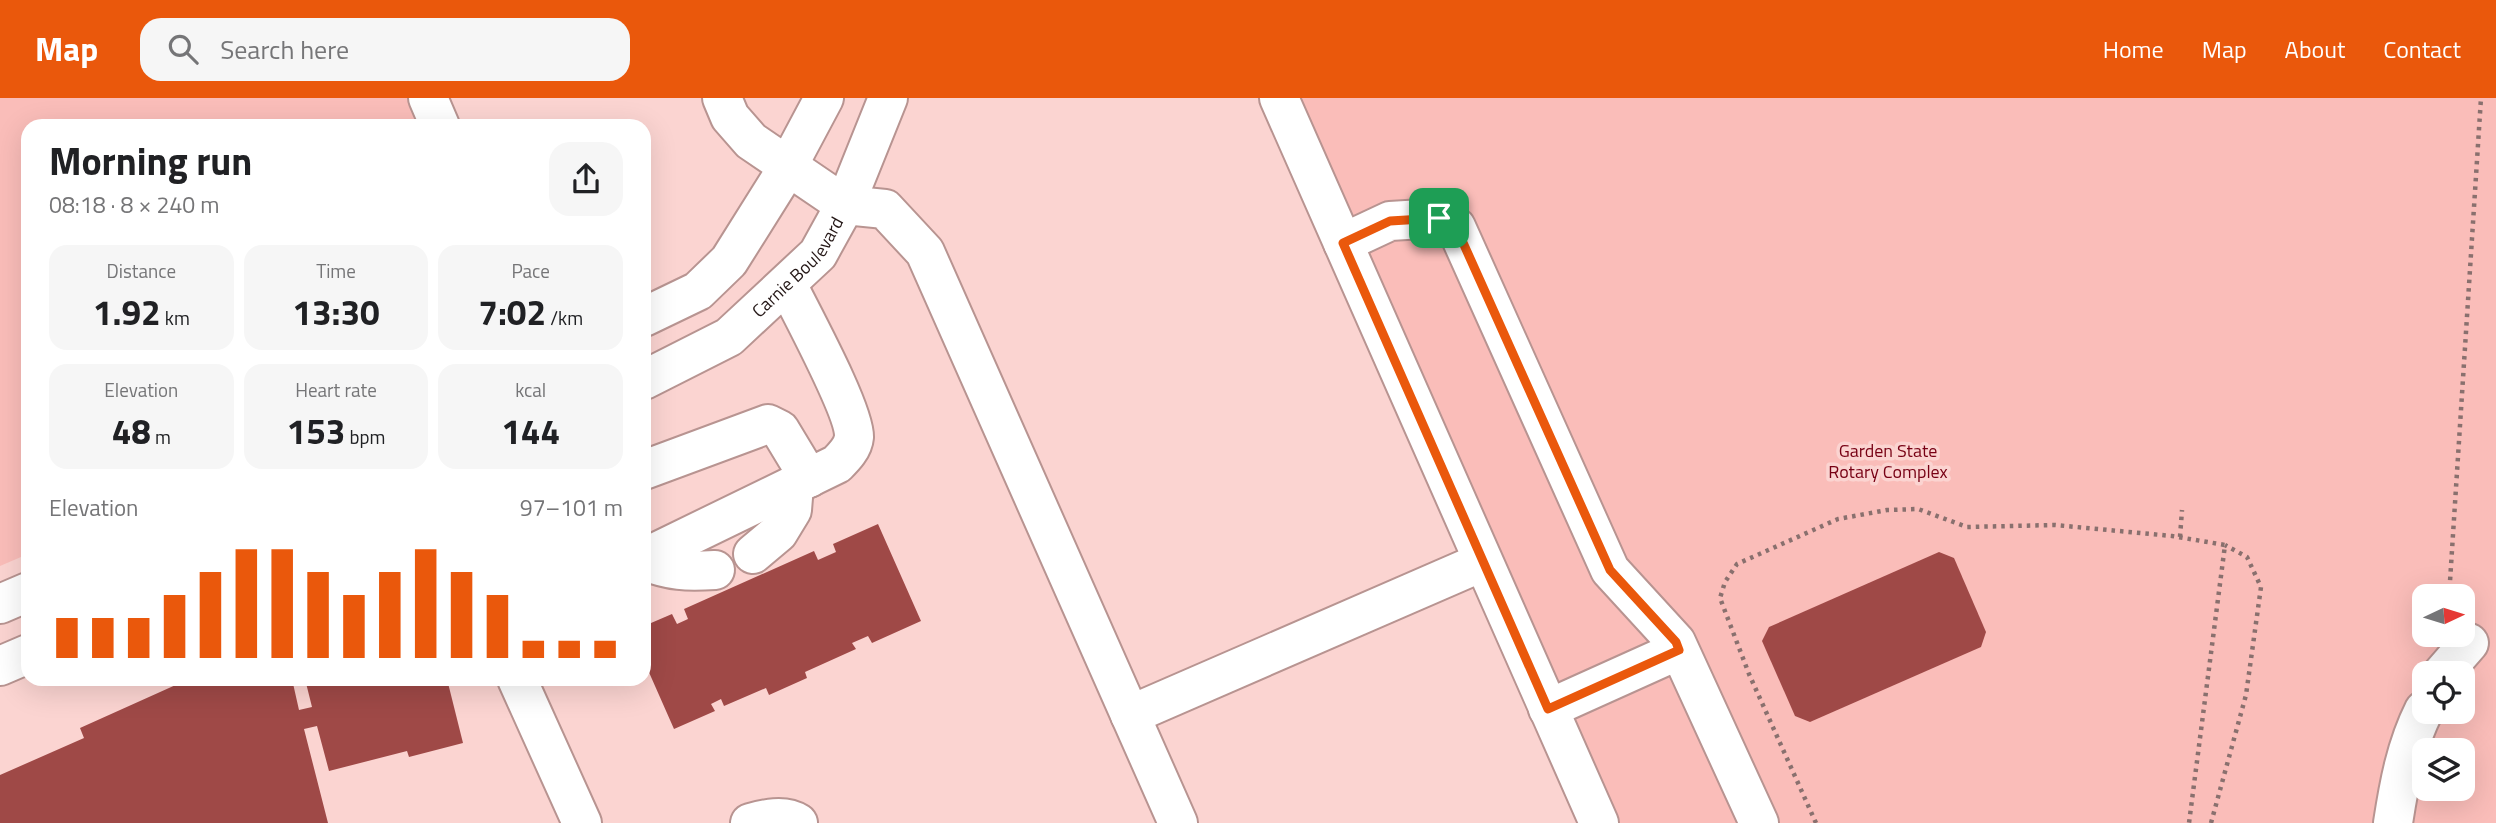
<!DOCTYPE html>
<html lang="en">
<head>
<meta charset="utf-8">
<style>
  :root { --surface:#fff; --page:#f6f6f6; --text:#202124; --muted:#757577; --accent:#ea580c }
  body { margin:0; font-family:"Titillium Web",sans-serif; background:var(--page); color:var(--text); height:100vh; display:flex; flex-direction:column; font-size:26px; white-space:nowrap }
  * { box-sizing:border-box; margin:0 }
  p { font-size:23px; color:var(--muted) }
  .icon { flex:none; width:38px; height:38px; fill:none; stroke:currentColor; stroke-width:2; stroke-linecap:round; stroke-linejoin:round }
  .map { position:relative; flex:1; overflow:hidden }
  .sheet { position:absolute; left:21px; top:21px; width:630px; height:567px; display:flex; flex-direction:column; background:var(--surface); border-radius:21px; box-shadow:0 7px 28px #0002 }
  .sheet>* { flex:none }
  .needle { width:46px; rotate:86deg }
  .buttons { position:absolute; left:2412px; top:486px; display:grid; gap:14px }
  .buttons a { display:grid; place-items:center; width:63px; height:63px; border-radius:14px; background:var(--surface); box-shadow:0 7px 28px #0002; font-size:35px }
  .pin { position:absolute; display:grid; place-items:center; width:60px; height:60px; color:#fff; margin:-30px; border-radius:14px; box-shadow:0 4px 10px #0006 }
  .round { display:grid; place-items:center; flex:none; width:74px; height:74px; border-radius:21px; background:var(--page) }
  .headline { display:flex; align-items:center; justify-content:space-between; height:119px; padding:0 28px }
  h1 { font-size:38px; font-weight:700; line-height:52px }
  .stats { display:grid; grid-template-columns:repeat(3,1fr); gap:10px; height:119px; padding:7px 28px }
  .stats div { display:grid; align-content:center; border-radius:18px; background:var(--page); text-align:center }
  .stats b { font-size:35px; font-weight:700 }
  .stats small { font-size:19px; font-weight:400 }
  .stats p { font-size:19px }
  .chart { height:196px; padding:14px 28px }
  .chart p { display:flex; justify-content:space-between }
  .chart svg { width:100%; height:126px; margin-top:7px; stroke:var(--accent); stroke-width:6 }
  header { display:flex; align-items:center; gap:42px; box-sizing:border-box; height:98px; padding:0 35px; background:var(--accent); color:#fff }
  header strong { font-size:33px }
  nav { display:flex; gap:38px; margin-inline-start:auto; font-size:24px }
  .search { width:490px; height:63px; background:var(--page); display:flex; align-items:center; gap:18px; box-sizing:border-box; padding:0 24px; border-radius:21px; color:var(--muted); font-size:26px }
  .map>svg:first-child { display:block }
  .green { fill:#fabdb9; fill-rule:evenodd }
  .building { fill:#9f4947 }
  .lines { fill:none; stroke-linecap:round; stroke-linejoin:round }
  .minor-casing { stroke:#b89491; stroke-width:42 }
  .major-casing { stroke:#b89491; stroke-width:42 }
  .path { stroke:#89706e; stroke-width:4.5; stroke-dasharray:3.5 5; stroke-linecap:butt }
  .minor { stroke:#fff; stroke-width:38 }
  .major { stroke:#fff; stroke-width:38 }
  .route-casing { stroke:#fff; stroke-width:14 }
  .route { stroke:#ea580c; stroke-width:9 }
  .labels { text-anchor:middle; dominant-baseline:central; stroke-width:7; stroke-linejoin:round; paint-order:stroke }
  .street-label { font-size:18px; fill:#241716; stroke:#fbd4d1 }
  .park-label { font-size:18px; fill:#770014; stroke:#fbd4d1 }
</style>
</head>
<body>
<header>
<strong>Map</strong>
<div class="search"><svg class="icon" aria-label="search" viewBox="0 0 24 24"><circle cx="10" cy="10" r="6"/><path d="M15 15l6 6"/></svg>Search here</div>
<nav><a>Home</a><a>Map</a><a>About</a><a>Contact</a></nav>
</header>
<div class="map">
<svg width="2496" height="725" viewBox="0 0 2496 725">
  <rect width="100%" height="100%" fill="#fbd4d1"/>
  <!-- green -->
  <g class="green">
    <polygon points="0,0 407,0 419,28 28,28 28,456 0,468"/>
    <path d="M 1279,0 L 2496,0 L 2496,725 L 1599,725 ZM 2424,499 L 2462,499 L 2462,537 L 2424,537 ZM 2424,576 L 2462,576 L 2462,614 L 2424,614 ZM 2424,653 L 2462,653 L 2462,691 L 2424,691 Z"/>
  </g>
  <!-- building -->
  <g class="building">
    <polygon points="878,426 921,523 872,545 868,538 852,545 856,551 805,574 807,580 769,597 766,590 724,608 721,601 711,606 715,613 674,631 644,563 644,528 672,516 677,526 688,521 684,511 814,453 818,462 836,454 833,446"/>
    <polygon points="1939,454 1954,460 1986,534 1981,549 1810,624 1795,618 1762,543 1769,529"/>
    <polygon points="189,581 292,581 299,612 312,609 305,581 432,581 432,583 447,581 463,645 409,659 407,653 329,673 317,628 304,631 328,725 0,725 0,677 84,640 80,630"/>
  </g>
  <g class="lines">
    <defs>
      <g id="minor">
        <polyline points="428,0 440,28"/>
        <polyline points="722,0 730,19 751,43 845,107 885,111 925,154 1178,725"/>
        <polyline points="1343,145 1390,123 1439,120 1456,129 1610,472 1676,544 1759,725"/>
        <polyline points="644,219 698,193 729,163 783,77 824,0"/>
        <path id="s1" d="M 644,282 L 729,239 L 818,156 L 845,107 L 888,0"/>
        <polyline points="644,372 768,326 780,332 809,380"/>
        <polyline points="753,456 778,435 792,412 794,387"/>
        <path d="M 644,460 L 837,366 C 844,359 853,350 854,339 C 855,313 801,215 787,186"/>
        <path d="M 644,463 C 671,473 686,474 715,472"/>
        <polyline points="0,506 28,494"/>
        <polyline points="0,568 28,556"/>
        <polyline points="2442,576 2469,545"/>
        <polyline points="517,581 582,725"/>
        <polyline points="1548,611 1679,552"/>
        <polyline points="1130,617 1482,464"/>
        <path d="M 750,725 C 765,721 784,716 798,725"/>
        <path d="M 2393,725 C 2399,686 2406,648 2424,612"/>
      </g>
      <polyline id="major" points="1279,0 1599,725"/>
    </defs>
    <!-- minor casing -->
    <use href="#minor" class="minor-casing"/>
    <!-- major casing -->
    <use href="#major" class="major-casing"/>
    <!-- path -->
    <g class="path">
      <polyline points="2180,439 2182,412"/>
      <polyline points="2449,499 2481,0"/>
      <polyline points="1816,725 1749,576 1720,500 1725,484 1737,466 1838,421 1887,412 1918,411 1967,429 2055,427 2172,438 2225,447 2189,725"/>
      <polyline points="2211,725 2246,597 2261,489 2247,459 2225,447"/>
    </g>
    <!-- minor -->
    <use href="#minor" class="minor"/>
    <!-- major -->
    <use href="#major" class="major"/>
  </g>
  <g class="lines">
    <defs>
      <polygon id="route" points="1439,120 1456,129 1610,472 1676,544 1679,552 1548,611 1343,145 1390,123"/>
    </defs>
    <!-- route casing -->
    <use href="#route" class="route-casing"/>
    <!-- route -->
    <use href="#route" class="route"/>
  </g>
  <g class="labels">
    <!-- street labels -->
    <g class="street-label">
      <text stroke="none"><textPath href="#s1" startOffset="194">Carnie Boulevard</textPath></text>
    </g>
    <!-- park labels -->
    <g class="park-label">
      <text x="1888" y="352">Garden State<tspan x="1888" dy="21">Rotary Complex</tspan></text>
    </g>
  </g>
</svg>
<div class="buttons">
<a><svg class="needle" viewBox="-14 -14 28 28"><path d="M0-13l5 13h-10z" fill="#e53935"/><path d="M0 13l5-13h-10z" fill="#757577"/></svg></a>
<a><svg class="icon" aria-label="locate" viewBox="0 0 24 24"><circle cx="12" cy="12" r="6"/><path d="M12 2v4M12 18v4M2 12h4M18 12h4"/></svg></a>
<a><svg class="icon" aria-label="layers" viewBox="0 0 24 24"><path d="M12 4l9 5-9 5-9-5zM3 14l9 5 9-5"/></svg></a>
</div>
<div class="pin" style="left:1439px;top:120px;background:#1e9e55"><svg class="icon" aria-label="arrive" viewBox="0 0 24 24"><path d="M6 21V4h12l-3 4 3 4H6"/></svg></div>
<section class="sheet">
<div class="headline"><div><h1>Morning run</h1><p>08:18 · 8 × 240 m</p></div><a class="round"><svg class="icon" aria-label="share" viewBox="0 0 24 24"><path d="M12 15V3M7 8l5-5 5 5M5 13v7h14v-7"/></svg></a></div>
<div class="stats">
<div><p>Distance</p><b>1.92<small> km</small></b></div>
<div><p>Time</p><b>13:30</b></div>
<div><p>Pace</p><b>7:02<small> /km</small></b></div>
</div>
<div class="stats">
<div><p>Elevation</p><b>48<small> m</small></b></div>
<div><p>Heart rate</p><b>153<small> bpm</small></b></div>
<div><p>kcal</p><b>144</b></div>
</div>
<div class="chart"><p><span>Elevation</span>97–101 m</p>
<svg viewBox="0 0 160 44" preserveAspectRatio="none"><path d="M5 44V30M15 44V30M25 44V30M35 44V22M45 44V14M55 44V6M65 44V6M75 44V14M85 44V22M95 44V14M105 44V6M115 44V14M125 44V22M135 44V38M145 44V38M155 44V38"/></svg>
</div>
</section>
</div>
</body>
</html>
